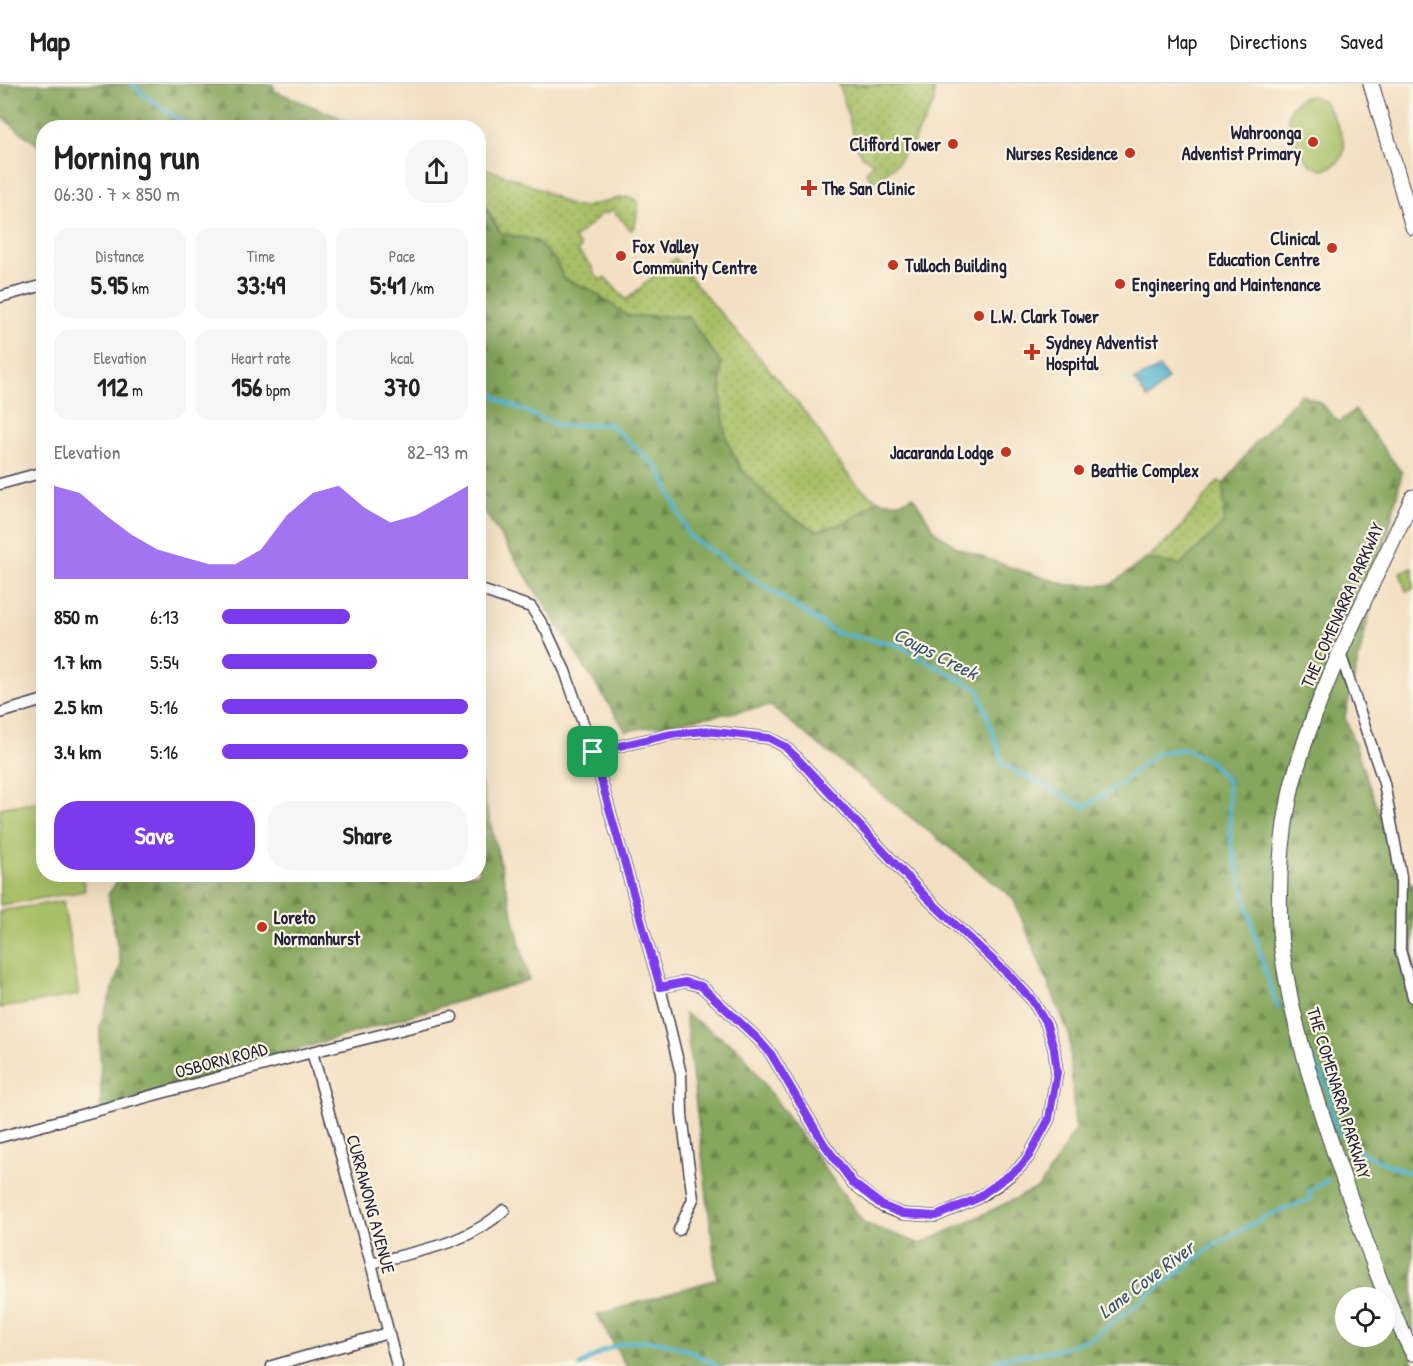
<!DOCTYPE html>
<html lang="en">
<head>
<meta charset="utf-8">
<style>
  :root { --surface:#fff; --page:#f6f6f6; --text:#222; --muted:#767676; --line:#e0e0e0; --accent:#7c3aed }
  body { margin:0; font-family:"Patrick Hand",sans-serif; background:var(--page); color:var(--text); height:100vh; display:flex; flex-direction:column; font-size:22px; white-space:nowrap }
  * { box-sizing:border-box; margin:0 }
  p { font-size:20px; color:var(--muted) }
  .icon { flex:none; width:33px; height:33px; fill:none; stroke:currentColor; stroke-width:2; stroke-linecap:round; stroke-linejoin:round }
  .map { position:relative; flex:1; overflow:hidden }
  .details { position:absolute; left:36px; top:36px; width:450px; height:762px; display:flex; flex-direction:column; background:var(--surface); border-radius:24px; box-shadow:0 6px 24px #0002 }
  .details>* { flex:none }
  .fabs { position:absolute; left:1335px; top:1203px; display:grid; gap:12px }
  .fabs a { display:grid; place-items:center; width:60px; height:60px; border-radius:50%; background:var(--surface); box-shadow:0 6px 24px #0002; font-size:30px }
  .pin { position:absolute; display:grid; place-items:center; width:51px; height:51px; color:#fff; margin:-26px; border-radius:12px; box-shadow:0 3px 9px #0006 }
  .round { display:grid; place-items:center; flex:none; width:63px; height:63px; border-radius:24px; background:var(--page) }
  .summary { display:flex; align-items:center; justify-content:space-between; height:102px; padding:0 18px }
  h1 { font-size:33px; font-weight:800; line-height:45px }
  .metrics { display:grid; grid-template-columns:repeat(3,1fr); gap:9px; height:102px; padding:6px 18px }
  .metrics div { display:grid; align-content:center; border-radius:15px; background:var(--page); text-align:center }
  .metrics b { font-size:26px; font-weight:800 }
  .metrics small { font-size:16px; font-weight:400 }
  .metrics p { font-size:16px }
  .chart { height:168px; padding:12px 18px }
  .chart p { display:flex; justify-content:space-between }
  .chart svg { width:100%; height:108px; margin-top:6px; fill:var(--accent); opacity:.7 }
  .action { display:flex; gap:12px; margin-top:auto; padding:12px 18px }
  .action a { flex:1; height:69px; border-radius:24px; background:var(--accent); color:#fff; font-size:24px; font-weight:800; line-height:69px; text-align:center }
  .action a+a { background:var(--page); color:var(--text) }
  ul { padding:0 18px; list-style:none; font-size:20px }
  li { display:grid; grid-template-columns:96px 72px 1fr; align-items:center; height:45px }
  li i { height:15px; border-radius:8px; background:var(--accent) }
  header { display:flex; align-items:center; gap:36px; box-sizing:border-box; height:84px; padding:0 30px; background:var(--surface); border-bottom:2px solid var(--line) }
  header strong { font-size:28px }
  nav { display:flex; gap:33px; margin-inline-start:auto; font-size:21px }
  .map>svg:first-child { display:block }
  .grass { fill:url(#grass-dots); stroke:#647150; stroke-width:1.5 }
  .forest { fill:url(#forest-firs); stroke:#54644b; stroke-width:1.5; fill-rule:evenodd }
  .park { fill:#a7c066; stroke:#647150; stroke-width:1.5 }
  .water { fill:url(#water-ripples); stroke:#3a6c86; stroke-width:1.5 }
  .lines { fill:none; stroke-linecap:round; stroke-linejoin:round }
  .stream { stroke:#52b5d1; stroke-width:4 }
  .street-casing { stroke:#413e4f; stroke-width:13 }
  .secondary-casing { stroke:#413e4f; stroke-width:17 }
  .street { stroke:#fff; stroke-width:10 }
  .secondary { stroke:#fff; stroke-width:15 }
  .route-casing { stroke:#fff; stroke-width:12 }
  .route { stroke:#7c3aed; stroke-width:8 }
  .poi-dot { fill:#c8321e; stroke:#fcf5e5; stroke-width:2 }
  .labels { text-anchor:middle; dominant-baseline:central; stroke-width:4.5; stroke-linejoin:round; paint-order:stroke }
  .poi-label { font-size:18px; font-weight:bold; fill:#22223b; stroke:#fcf5e5; text-anchor:start }
  .street-label { font-size:18px; fill:#22223b; stroke:#fcf5e5 }
  .water-label { font-size:20px; font-style:italic; fill:#335570; stroke:#fcf5e5 }
</style>
</head>
<body>
<header>
<strong>Map</strong>
<nav><a>Map</a><a>Directions</a><a>Saved</a></nav>
</header>
<div class="map">
<svg width="1413" height="1282" viewBox="0 0 1413 1282">
  <defs>
    <pattern id="grass-dots" width="8" height="8" patternUnits="userSpaceOnUse" patternTransform="scale(1.5)"><rect width="8" height="8" fill="#a7c066"/><path d="M2 2h.1M6 6h.1" fill="none" stroke="#889c55" stroke-width="1.8" stroke-linecap="round"/></pattern>
    <pattern id="forest-firs" width="22" height="20" patternUnits="userSpaceOnUse" patternTransform="scale(1.5)"><rect width="22" height="20" fill="#85a65b"/><path d="M5 1l3.5 6h-7zM16 11l3.5 6h-7z" fill="#6c874c"/></pattern>
    <pattern id="water-ripples" width="26" height="14" patternUnits="userSpaceOnUse" patternTransform="scale(1.5)"><rect width="26" height="14" fill="#52b5d1"/><path d="M2 4q2-2 4 0t4 0M15 11q2-2 4 0t4 0" fill="none" stroke="#4493ab"/></pattern>
  </defs>
  <rect width="100%" height="100%" fill="#fcf5e5"/>
  <filter id="ink" filterUnits="userSpaceOnUse"><feTurbulence type="fractalNoise" baseFrequency=".0167" numOctaves="2"/><feDisplacementMap in="SourceGraphic" scale="12" xChannelSelector="R" yChannelSelector="G"/><feConvolveMatrix kernelMatrix="1 2 1 2 8 2 1 2 1" color-interpolation-filters="sRGB"/></filter>
  <filter id="wash" filterUnits="userSpaceOnUse"><feTurbulence type="fractalNoise" baseFrequency=".008" numOctaves="4" result="noise"/><feDisplacementMap in="SourceGraphic" scale="24" xChannelSelector="R" yChannelSelector="G"/><feGaussianBlur stdDeviation="1.35" result="paint"/><feColorMatrix in="noise" values="0 0 0 0 0 0 0 0 0 0 0 0 0 0 0 0 0 1.4 0 .05"/><feComposite in="paint" operator="in"/></filter>
  <g filter="url(#wash)">
    <rect width="100%" height="100%" fill="#f3e0c2"/>
    <!-- grass -->
    <g class="grass">
      <polygon points="839,0 934,2 934,19 910,64 907,63 897,80 876,97 872,96 866,89 873,79 861,71 857,63"/>
      <path d="M 478,82 C 501,89 522,97 544,107 C 554,112 565,121 577,123 C 592,125 626,107 636,116 C 641,121 635,136 635,143 L 631,146 L 612,125 L 606,130 L 604,128 L 574,155 L 581,163 L 578,167 L 593,184 L 593,188 L 601,197 L 605,193 L 626,216 L 675,174 C 718,230 768,280 811,336 C 832,363 846,400 878,416 L 847,438 L 817,447 L 783,428 L 740,384 L 726,355 L 721,314 L 721,279 L 687,232 L 628,232 L 589,205 L 564,195 L 555,177 L 536,157 L 501,149 L 479,112 Z"/>
      <polygon points="1218,397 1224,400 1224,439 1180,481 1146,475 1176,449"/>
    </g>
    <!-- forest -->
    <g class="forest">
      <polygon points="0,0 273,0 275,7 362,43 44,44 43,65 0,32"/>
      <path d="M 478,112 L 501,149 L 536,157 L 556,177 L 564,195 L 589,205 L 628,232 L 687,232 L 721,279 L 721,314 L 726,354 L 740,384 L 783,428 L 817,447 L 847,438 L 878,416 C 889,419 903,420 913,412 L 935,447 L 958,464 L 1010,483 L 1068,501 L 1110,501 L 1146,475 L 1180,481 L 1224,439 L 1224,400 L 1255,359 L 1301,310 L 1319,318 L 1339,338 L 1355,326 L 1402,389 L 1345,633 L 1399,786 L 1413,802 L 1413,1282 L 626,1282 L 597,1231 L 717,1195 L 685,930 L 740,966 L 864,1139 L 921,1160 L 1040,1103 L 1075,1046 L 1069,950 L 1013,814 L 770,622 L 626,647 L 479,419 ZM 1346,1214 L 1384,1214 L 1384,1252 L 1346,1252 Z"/>
      <polygon points="479,693 529,896 101,1025 100,941 121,881 108,811 121,791 478,790"/>
    </g>
    <!-- park -->
    <g class="park">
      <path d="M 1312,12 L 1324,17 C 1331,30 1342,45 1344,59 C 1348,77 1326,92 1311,81 C 1302,74 1291,47 1288,35 C 1289,21 1298,13 1312,12 Z"/>
      <polygon points="1413,484 1413,505 1406,507 1400,488"/>
      <polygon points="43,717 44,790 82,791 85,807 0,821 0,724"/>
      <polygon points="63,817 79,911 0,924 0,827"/>
    </g>
    <!-- water -->
    <polygon class="water" points="1160,284 1168,295 1148,315 1134,296"/>
    <g class="lines">
      <!-- stream -->
      <g class="stream">
        <polyline points="132,0 144,11 191,44"/>
        <polyline points="478,299 502,317 559,342 609,340 660,386 689,452 836,549 895,560 978,605 1004,681 1085,723 1124,697 1156,669 1186,665 1209,677 1228,697 1231,760 1262,877 1278,924"/>
        <path d="M 1311,971 C 1318,983 1325,995 1329,1009 C 1331,1016 1329,1025 1332,1032 C 1341,1067 1384,1079 1413,1090"/>
        <path d="M 580,1282 C 629,1244 667,1252 718,1282"/>
        <polyline points="986,1282 1006,1273 1059,1266 1093,1253 1217,1159 1269,1131 1310,1115 1309,1107 1328,1096"/>
      </g>
    </g>
  </g>
  <g filter="url(#ink)">
    <g class="lines">
      <defs>
        <g id="street">
          <polyline points="0,213 44,201"/>
          <polyline points="0,400 44,388"/>
          <polyline points="478,505 531,523 546,546 565,587 593,668 660,903 681,990 682,1031 693,1115 679,1146"/>
          <polyline points="1340,569 1384,699 1401,793 1400,866 1413,913"/>
          <polyline points="0,629 44,616"/>
          <polyline points="593,668 672,650 707,647 769,654 784,662 796,673 927,814 1009,891 1032,916 1047,941 1054,965 1057,988 1049,1035 1029,1072 1019,1084 998,1101 976,1115 936,1132 903,1130 883,1123 853,1099 824,1060 771,970 758,955 701,902 685,898 660,903"/>
          <polyline points="312,968 371,1179 397,1282"/>
          <polyline points="0,1053 312,968 452,933"/>
          <path d="M 371,1179 C 418,1167 468,1160 504,1126"/>
          <polyline points="272,1282 388,1249"/>
        </g>
        <g id="secondary">
          <polyline points="1371,0 1413,143"/>
          <path d="M 1413,413 C 1376,494 1333,573 1305,658 C 1300,675 1293,693 1290,711 C 1281,754 1278,802 1280,846 C 1281,869 1286,891 1290,913 C 1304,979 1325,1042 1347,1105 C 1367,1161 1385,1217 1413,1269"/>
        </g>
      </defs>
      <!-- street casing -->
      <use href="#street" class="street-casing"/>
      <!-- secondary casing -->
      <use href="#secondary" class="secondary-casing"/>
      <!-- street -->
      <use href="#street" class="street"/>
      <!-- secondary -->
      <use href="#secondary" class="secondary"/>
    </g>
  </g>
  <g class="lines" filter="url(#ink)">
    <defs>
      <polygon id="route" points="706,647 769,654 784,662 796,673 927,814 1009,891 1032,916 1047,941 1054,965 1057,988 1049,1035 1029,1072 1019,1084 976,1115 936,1132 903,1130 883,1122 853,1099 824,1060 771,970 758,955 701,902 685,898 660,903 593,668 672,650"/>
    </defs>
    <!-- route casing -->
    <use href="#route" class="route-casing"/>
    <!-- route -->
    <use href="#route" class="route"/>
  </g>
  <!-- markers -->
  <g class="poi-dot">
    <circle cx="1313" cy="58" r="6"/>
    <circle cx="953" cy="60" r="6"/>
    <circle cx="1130" cy="69" r="6"/>
    <path d="M806 95h6v6h6v6h-6v6h-6v-6h-6v-6h6z"/>
    <circle cx="1332" cy="164" r="6"/>
    <circle cx="621" cy="172" r="6"/>
    <circle cx="893" cy="181" r="6"/>
    <circle cx="1120" cy="200" r="6"/>
    <circle cx="979" cy="232" r="6"/>
    <path d="M1029 259h6v6h6v6h-6v6h-6v-6h-6v-6h6z"/>
    <circle cx="1006" cy="368" r="6"/>
    <circle cx="1079" cy="386" r="6"/>
    <circle cx="262" cy="843" r="6"/>
  </g>
  <g class="labels">
    <!-- poi labels -->
    <g class="poi-label">
      <text x="1301" y="48" text-anchor="end">Wahroonga<tspan x="1301" dy="21">Adventist Primary</tspan></text>
      <text x="941" y="60" text-anchor="end">Clifford Tower</text>
      <text x="1118" y="69" text-anchor="end">Nurses Residence</text>
      <text x="822" y="104">The San Clinic</text>
      <text x="1320" y="154" text-anchor="end">Clinical<tspan x="1320" dy="21">Education Centre</tspan></text>
      <text x="633" y="162">Fox Valley<tspan x="633" dy="21">Community Centre</tspan></text>
      <text x="905" y="181">Tulloch Building</text>
      <text x="1132" y="200">Engineering and Maintenance</text>
      <text x="991" y="232">L.W. Clark Tower</text>
      <text x="1046" y="258">Sydney Adventist<tspan x="1046" dy="21">Hospital</tspan></text>
      <text x="994" y="368" text-anchor="end">Jacaranda Lodge</text>
      <text x="1091" y="386">Beattie Complex</text>
      <text x="274" y="833">Loreto<tspan x="274" dy="21">Normanhurst</tspan></text>
    </g>
    <!-- street labels -->
    <g class="street-label">
      <text transform="translate(1342 521) rotate(-66)">THE COMENARRA PARKWAY</text>
      <text transform="translate(221 976) rotate(-15)">OSBORN ROAD</text>
      <text transform="translate(1339 1009) rotate(73)">THE COMENARRA PARKWAY</text>
      <text transform="translate(371 1120) rotate(75)">CURRAWONG AVENUE</text>
    </g>
    <!-- water labels -->
    <g class="water-label">
      <text transform="translate(936 569) rotate(27)">Coups Creek</text>
      <text transform="translate(1146 1195) rotate(-37)">Lane Cove River</text>
    </g>
  </g>
</svg>
<div class="fabs">
<a><svg class="icon" aria-label="locate" viewBox="0 0 24 24"><circle cx="12" cy="12" r="6"/><path d="M12 2v4M12 18v4M2 12h4M18 12h4"/></svg></a>
</div>
<div class="pin" style="left:593px;top:668px;background:#1e9e55"><svg class="icon" aria-label="arrive" viewBox="0 0 24 24"><path d="M6 21V4h12l-3 4 3 4H6"/></svg></div>
<section class="details">
<div class="summary"><div><h1>Morning run</h1><p>06:30 · 7 × 850 m</p></div><a class="round"><svg class="icon" aria-label="share" viewBox="0 0 24 24"><path d="M12 15V3M7 8l5-5 5 5M5 13v7h14v-7"/></svg></a></div>
<div class="metrics">
<div><p>Distance</p><b>5.95<small> km</small></b></div>
<div><p>Time</p><b>33:49</b></div>
<div><p>Pace</p><b>5:41<small> /km</small></b></div>
</div>
<div class="metrics">
<div><p>Elevation</p><b>112<small> m</small></b></div>
<div><p>Heart rate</p><b>156<small> bpm</small></b></div>
<div><p>kcal</p><b>370</b></div>
</div>
<div class="chart"><p><span>Elevation</span>82–93 m</p>
<svg viewBox="0 0 160 44" preserveAspectRatio="none"><path d="M0 44V6L10 9L20 18L30 26L40 32L50 35L60 38L70 38L80 32L90 18L100 9L110 6L120 15L130 21L140 18L150 12L160 6V44z"/></svg>
</div>
<ul>
<li><b>850 m</b>6:13<i style="width:52%"></i></li>
<li><b>1.7 km</b>5:54<i style="width:63%"></i></li>
<li><b>2.5 km</b>5:16<i style="width:100%"></i></li>
<li><b>3.4 km</b>5:16<i style="width:100%"></i></li>
</ul>
<div class="action"><a>Save</a><a>Share</a></div>
</section>
</div>
</body>
</html>
